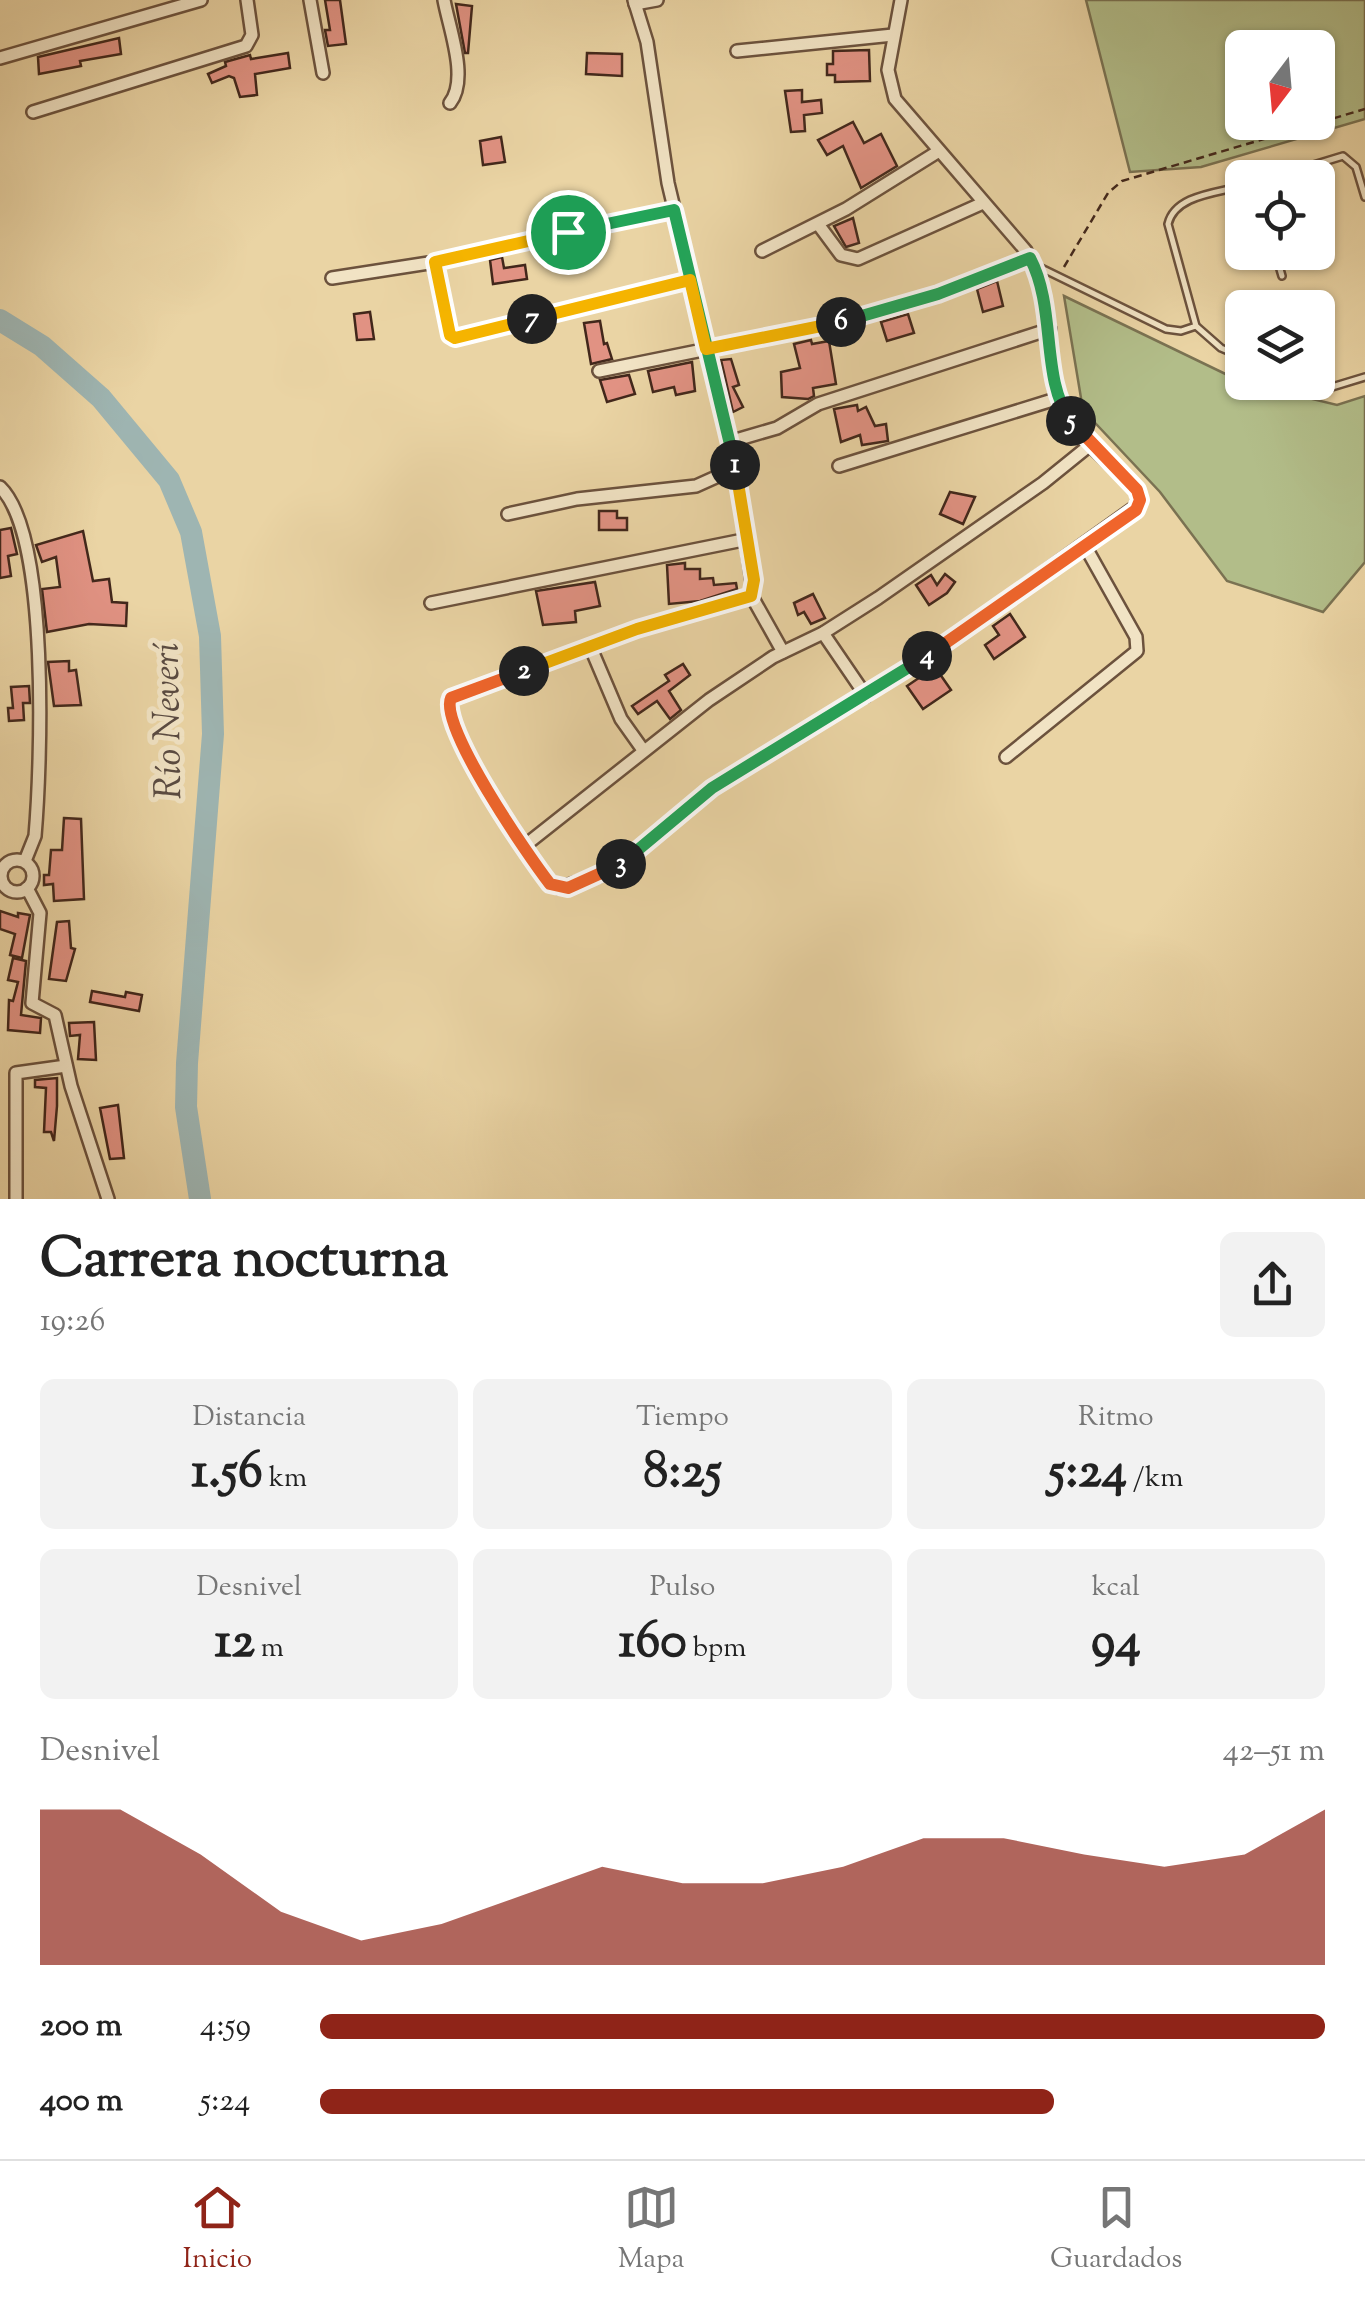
<!DOCTYPE html>
<html lang="es">
<head>
<meta charset="utf-8">
<style>
  :root { --surface:#fff; --page:#f2f2f2; --text:#222; --muted:#767676; --line:#e0e0e0; --accent:#8f2418 }
  body { margin:0; font-family:"Sorts Mill Goudy",serif; background:var(--page); color:var(--text); height:100vh; display:flex; flex-direction:column; font-size:38px; white-space:nowrap }
  * { box-sizing:border-box; margin:0 }
  p { font-size:32px; color:var(--muted) }
  .icon { flex:none; width:55px; height:55px; fill:none; stroke:currentColor; stroke-width:2; stroke-linecap:round; stroke-linejoin:round }
  .map { position:relative; height:1199px; overflow:hidden }
  .details { display:flex; flex-direction:column; background:var(--surface); flex:1 }
  .details>* { flex:none }
  .needle { width:65px; rotate:196deg }
  .tools { position:absolute; left:1225px; top:30px; display:grid; gap:20px }
  .tools a { display:grid; place-items:center; width:110px; height:110px; border-radius:15px; background:var(--surface); box-shadow:0 2px 8px #0004; font-size:50px }
  .pin { position:absolute; display:grid; place-items:center; width:85px; height:85px; color:#fff; margin:-42px; border:5px solid #fff; border-radius:50%; box-shadow:0 2px 10px #0007 }
  .km { position:absolute; width:50px; height:50px; margin:-25px; border-radius:50%; background:#222; color:#fff; font-size:28px; line-height:50px; text-align:center }
  .round { display:grid; place-items:center; flex:none; width:105px; height:105px; border-radius:15px; background:var(--page) }
  .head { display:flex; align-items:center; justify-content:space-between; height:170px; padding:0 40px }
  h1 { font-size:55px; font-weight:800; line-height:75px }
  .figures { display:grid; grid-template-columns:repeat(3,1fr); gap:15px; height:170px; padding:10px 40px }
  .figures div { display:grid; align-content:center; border-radius:15px; background:var(--page); text-align:center }
  .figures b { font-size:50px; font-weight:800 }
  .figures small { font-size:28px; font-weight:400 }
  .figures p { font-size:28px }
  .chart { height:280px; padding:20px 40px }
  .chart p { display:flex; justify-content:space-between }
  .chart svg { width:100%; height:180px; margin-top:10px; fill:var(--accent); opacity:.7 }
  ul { padding:0 40px; list-style:none; font-size:32px }
  li { display:grid; grid-template-columns:160px 120px 1fr; align-items:center; height:75px }
  li i { height:25px; border-radius:12px; background:var(--accent) }
  .tabs { display:flex; justify-content:space-around; align-items:center; height:140px; border-top:2px solid var(--line); background:var(--surface); font-size:28px; color:var(--muted) }
  .tabs a { display:grid; justify-items:center; gap:5px }
  .tabs .selected { color:var(--accent) }
  .map>svg:first-child { display:block }
  .green { fill:#b2bd89; stroke:#7a7252; stroke-width:2.5; fill-rule:evenodd }
  .lines { fill:none; stroke-linecap:round; stroke-linejoin:round }
  .river { stroke:#9eb5b2; stroke-width:22 }
  .building { fill:#e19283; stroke:#42271b; stroke-width:2.5 }
  .service-casing { stroke:#6c523d; stroke-width:10 }
  .minor-casing { stroke:#6c523d; stroke-width:16 }
  .path { stroke:#42271b; stroke-width:2.5; stroke-dasharray:8 5; stroke-linecap:butt }
  .service { stroke:#f1e3c4; stroke-width:5 }
  .minor { stroke:#f1e3c4; stroke-width:11 }
  .split-1-casing { stroke:#fff; stroke-width:20 }
  .split-2-casing { stroke:#fff; stroke-width:20 }
  .split-3-casing { stroke:#fff; stroke-width:20 }
  .split-4-casing { stroke:#fff; stroke-width:20 }
  .split-5-casing { stroke:#fff; stroke-width:20 }
  .split-6-casing { stroke:#fff; stroke-width:20 }
  .split-7-casing { stroke:#fff; stroke-width:20 }
  .split-8-casing { stroke:#fff; stroke-width:20 }
  .split-1 { stroke:#22a559; stroke-width:12 }
  .split-2 { stroke:#f5b400; stroke-width:12 }
  .split-3 { stroke:#f0652b; stroke-width:12 }
  .split-4 { stroke:#22a559; stroke-width:12 }
  .split-5 { stroke:#f0652b; stroke-width:12 }
  .split-6 { stroke:#22a559; stroke-width:12 }
  .split-7 { stroke:#f5b400; stroke-width:12 }
  .split-8 { stroke:#f5b400; stroke-width:12 }
  .labels { text-anchor:middle; dominant-baseline:central; stroke-width:10; stroke-linejoin:round; paint-order:stroke }
  .water-label { font-size:38px; font-style:italic; fill:#594a41; stroke:#f1e3c4 }
</style>
</head>
<body>
<div class="map">
<svg width="1365" height="1199" viewBox="0 0 1365 1199">
  <rect width="100%" height="100%" fill="#ead4a4"/>
  <filter id="stains"><feTurbulence type="fractalNoise" baseFrequency=".002" numOctaves="4"/><feColorMatrix values="0 0 0 0 .2 0 0 0 0 .09 0 0 0 0 .02 0 0 0 .5 -.17"/></filter>
  <radialGradient id="worn" r=".72"><stop offset=".6" stop-color="#630" stop-opacity="0"/><stop offset="1" stop-color="#630" stop-opacity=".3"/></radialGradient>
  <!-- green -->
  <g class="green">
    <path d="M 1086,0 L 1365,0 L 1365,119 L 1201,167 L 1130,172 ZM 1242,48 L 1318,48 L 1318,122 L 1242,122 Z"/>
    <polygon points="1064,296 1242,382 1337,405 1365,396 1365,562 1323,612 1227,581 1160,492 1083,410"/>
  </g>
  <g class="lines">
    <!-- river -->
    <polyline class="river" points="0,320 42,346 101,398 169,480 191,532 210,636 213,734 187,1063 186,1107 200,1199"/>
  </g>
  <!-- building -->
  <g class="building">
    <polygon points="325,0 340,0 346,44 328,46 325,30 330,30"/>
    <polygon points="456,4 472,6 468,53 465,53"/>
    <polygon points="119,38 121,54 80,61 81,66 39,74 38,57"/>
    <polygon points="869,50 870,81 835,82 835,75 827,75 827,64 833,64 833,51"/>
    <polygon points="288,53 290,68 255,74 257,95 240,97 234,78 229,76 212,83 208,74 226,66 225,62 250,55 251,59"/>
    <polygon points="587,53 622,54 622,76 586,74"/>
    <polygon points="802,90 802,102 821,100 822,113 804,115 805,131 791,132 785,91"/>
    <polygon points="853,122 864,143 881,134 897,166 861,188 843,146 827,155 818,140"/>
    <polygon points="501,137 505,162 483,165 480,141"/>
    <polygon points="853,218 859,243 846,247 834,226"/>
    <polygon points="502,257 504,268 525,265 527,279 493,284 490,260"/>
    <polygon points="997,281 1003,306 983,312 977,289"/>
    <polygon points="370,312 374,339 357,340 354,314"/>
    <polygon points="908,314 914,333 887,341 881,322"/>
    <polygon points="600,321 604,344 607,343 612,359 591,364 584,323"/>
    <polygon points="811,340 812,344 829,341 836,384 813,388 814,396 808,399 782,397 781,372 800,368 794,344"/>
    <polygon points="731,359 739,385 733,387 743,407 733,412 721,360"/>
    <polygon points="692,362 695,391 676,395 674,387 653,392 648,371"/>
    <polygon points="629,375 635,394 607,402 600,380"/>
    <polygon points="857,405 858,411 866,407 875,426 886,424 888,441 862,445 860,435 841,442 834,409"/>
    <polygon points="950,492 975,497 963,524 940,514"/>
    <polygon points="599,511 617,511 617,518 627,518 627,530 599,530"/>
    <polygon points="11,528 17,554 8,556 11,576 0,578 0,530"/>
    <polygon points="83,531 93,581 109,579 112,602 127,603 126,626 89,624 47,632 42,589 60,587 56,557 42,562 36,545"/>
    <polygon points="685,563 685,569 700,569 700,579 713,578 714,585 736,583 737,589 700,601 669,604 667,565"/>
    <polygon points="945,574 955,582 947,593 929,605 916,585 931,575 937,585"/>
    <polygon points="595,582 600,606 575,611 576,622 543,625 536,591"/>
    <polygon points="813,594 825,618 811,624 804,612 798,615 794,603"/>
    <polygon points="1010,614 1025,637 994,659 985,645 999,635 993,626"/>
    <polygon points="69,661 69,671 76,670 81,705 54,706 48,662"/>
    <polygon points="683,664 690,675 669,691 681,710 670,719 657,701 638,714 632,706 669,681 665,675"/>
    <polygon points="935,667 951,690 923,709 907,686"/>
    <polygon points="29,686 30,703 23,703 24,720 9,721 8,708 13,708 11,687"/>
    <polygon points="64,818 81,819 84,899 54,901 53,884 44,885 44,875 49,875 51,850 62,850"/>
    <polygon points="0,911 18,917 18,913 30,915 22,958 10,955 15,934 0,929"/>
    <polygon points="69,921 71,948 75,949 66,981 49,979 57,922"/>
    <polygon points="13,958 26,961 21,1015 41,1018 40,1033 8,1030 9,1000 13,1001 18,982 8,980"/>
    <polygon points="92,991 125,997 126,992 142,995 139,1011 90,1002"/>
    <polygon points="94,1022 96,1060 78,1059 80,1035 70,1036 69,1023"/>
    <polygon points="57,1078 57,1106 54,1141 51,1132 44,1132 46,1088 35,1087 35,1080"/>
    <polygon points="118,1105 124,1158 110,1159 100,1108"/>
  </g>
  <g class="lines">
    <defs>
      <g id="service">
        <polyline points="1271,178 1343,156 1356,167 1365,197"/>
        <path d="M 1242,186 C 1217,193 1175,195 1168,224 L 1196,326 L 1221,348 L 1242,357"/>
        <polyline points="1275,252 1282,276"/>
        <polyline points="1035,265 1166,329 1181,331 1196,326"/>
        <polyline points="1307,382 1332,387 1365,377"/>
      </g>
      <g id="minor">
        <polyline points="310,0 323,73"/>
        <path d="M 444,0 C 449,28 469,79 450,103"/>
        <path d="M 634,0 L 647,42 L 668,183 L 736,468 L 753,589 L 751,595 L 637,629 L 455,696 L 449,702 C 447,731 533,877 559,888 L 611,872 L 712,788 L 916,664 L 1138,505 L 1137,490 L 1090,445 L 1061,405 L 1055,382 L 1043,292 L 1026,251 L 895,99 L 888,70 L 901,0"/>
        <polyline points="635,4 657,0"/>
        <polyline points="737,51 893,35"/>
        <polyline points="0,58 201,0"/>
        <polyline points="33,112 246,46 252,35 247,0"/>
        <polyline points="818,224 841,255 858,259 983,203"/>
        <polyline points="762,251 846,209 939,151"/>
        <polyline points="435,262 448,331 455,337 691,281"/>
        <polyline points="332,278 435,262 674,210"/>
        <polyline points="599,371 846,321 938,294 1030,258"/>
        <polyline points="729,442 777,428 818,404 1050,329"/>
        <polyline points="839,466 1059,398"/>
        <path d="M 0,487 C 50,535 41,766 35,836 L 25,861"/>
        <polyline points="508,514 577,499 696,486 736,468"/>
        <polyline points="751,595 783,652"/>
        <polyline points="431,603 748,539"/>
        <polyline points="823,633 866,696"/>
        <polyline points="590,646 621,719 643,750"/>
        <polyline points="1006,757 1137,651 1136,637 1085,546"/>
        <polyline points="523,847 709,700 773,657 823,633 878,598 1043,483 1090,445"/>
        <circle cx="17" cy="876" r="16"/>
        <polyline points="27,888 40,913 32,1003 55,1015 71,1086 108,1199"/>
        <polyline points="16,1199 16,1073 66,1066"/>
      </g>
    </defs>
    <!-- service casing -->
    <use href="#service" class="service-casing"/>
    <!-- minor casing -->
    <use href="#minor" class="minor-casing"/>
    <!-- path -->
    <polyline class="path" points="1064,267 1108,193 1122,181 1365,109"/>
    <!-- service -->
    <use href="#service" class="service"/>
    <!-- minor -->
    <use href="#minor" class="minor"/>
  </g>
  <g class="lines">
    <defs>
      <polyline id="split-1" points="568,232 674,210 735,465"/>
      <polyline id="split-2" points="524,671 637,629 751,596 754,580 735,465"/>
      <path id="split-3" d="M 524,671 L 451,698 C 438,725 529,857 550,884 L 568,888 L 621,864"/>
      <polyline id="split-4" points="621,864 712,788 927,656"/>
      <polyline id="split-5" points="927,656 1136,510 1140,500 1137,490 1071,421"/>
      <path id="split-6" d="M 841,322 L 938,294 L 1030,258 C 1057,309 1040,379 1071,421"/>
      <polyline id="split-7" points="532,319 690,280 706,349 841,322"/>
      <polyline id="split-8" points="532,319 455,338 450,335 435,262 568,232"/>
    </defs>
    <!-- split-1 casing -->
    <use href="#split-1" class="split-1-casing"/>
    <!-- split-2 casing -->
    <use href="#split-2" class="split-2-casing"/>
    <!-- split-3 casing -->
    <use href="#split-3" class="split-3-casing"/>
    <!-- split-4 casing -->
    <use href="#split-4" class="split-4-casing"/>
    <!-- split-5 casing -->
    <use href="#split-5" class="split-5-casing"/>
    <!-- split-6 casing -->
    <use href="#split-6" class="split-6-casing"/>
    <!-- split-7 casing -->
    <use href="#split-7" class="split-7-casing"/>
    <!-- split-8 casing -->
    <use href="#split-8" class="split-8-casing"/>
    <!-- split-1 -->
    <use href="#split-1" class="split-1"/>
    <!-- split-2 -->
    <use href="#split-2" class="split-2"/>
    <!-- split-3 -->
    <use href="#split-3" class="split-3"/>
    <!-- split-4 -->
    <use href="#split-4" class="split-4"/>
    <!-- split-5 -->
    <use href="#split-5" class="split-5"/>
    <!-- split-6 -->
    <use href="#split-6" class="split-6"/>
    <!-- split-7 -->
    <use href="#split-7" class="split-7"/>
    <!-- split-8 -->
    <use href="#split-8" class="split-8"/>
  </g>
  <g class="labels">
    <!-- water labels -->
    <g class="water-label">
      <text transform="translate(170 721) rotate(-91)">Río Neverí</text>
    </g>
  </g>
  <rect width="100%" height="100%" filter="url(#stains)"/>
  <rect width="100%" height="100%" fill="url(#worn)"/>
</svg>
<div class="tools">
<a><svg class="needle" viewBox="-14 -14 28 28"><path d="M0-13l5 13h-10z" fill="#e53935"/><path d="M0 13l5-13h-10z" fill="#767676"/></svg></a>
<a><svg class="icon" aria-label="locate" viewBox="0 0 24 24"><circle cx="12" cy="12" r="6"/><path d="M12 2v4M12 18v4M2 12h4M18 12h4"/></svg></a>
<a><svg class="icon" aria-label="layers" viewBox="0 0 24 24"><path d="M12 4l9 5-9 5-9-5zM3 14l9 5 9-5"/></svg></a>
</div>
<div class="pin" style="left:568px;top:232px;background:#1e9e55"><svg class="icon" aria-label="arrive" viewBox="0 0 24 24"><path d="M6 21V4h12l-3 4 3 4H6"/></svg></div>
<b class="km" style="left:735px;top:465px">1</b>
<b class="km" style="left:524px;top:671px">2</b>
<b class="km" style="left:621px;top:864px">3</b>
<b class="km" style="left:927px;top:656px">4</b>
<b class="km" style="left:1071px;top:421px">5</b>
<b class="km" style="left:841px;top:322px">6</b>
<b class="km" style="left:532px;top:319px">7</b>
</div>
<section class="details">
<div class="head"><div><h1>Carrera nocturna</h1><p>19:26</p></div><a class="round"><svg class="icon" aria-label="share" viewBox="0 0 24 24"><path d="M12 15V3M7 8l5-5 5 5M5 13v7h14v-7"/></svg></a></div>
<div class="figures">
<div><p>Distancia</p><b>1.56<small> km</small></b></div>
<div><p>Tiempo</p><b>8:25</b></div>
<div><p>Ritmo</p><b>5:24<small> /km</small></b></div>
</div>
<div class="figures">
<div><p>Desnivel</p><b>12<small> m</small></b></div>
<div><p>Pulso</p><b>160<small> bpm</small></b></div>
<div><p>kcal</p><b>94</b></div>
</div>
<div class="chart"><p><span>Desnivel</span>42–51 m</p>
<svg viewBox="0 0 160 44" preserveAspectRatio="none"><path d="M0 44V6L10 6L20 17L30 31L40 38L50 34L60 27L70 20L80 24L90 24L100 20L110 13L120 13L130 17L140 20L150 17L160 6V44z"/></svg>
</div>
<ul>
<li><b>200 m</b>4:59<i style="width:100%"></i></li>
<li><b>400 m</b>5:24<i style="width:73%"></i></li>
</ul>
</section>
<nav class="tabs">
<a class="selected"><svg class="icon" aria-label="home" viewBox="0 0 24 24"><path d="M3 11l9-7 9 7M6 9v11h12V9"/></svg>Inicio</a>
<a><svg class="icon" aria-label="map" viewBox="0 0 24 24"><path d="M3 6l6-2 6 2 6-2v14l-6 2-6-2-6 2zM9 4v14M15 6v14"/></svg>Mapa</a>
<a><svg class="icon" aria-label="saved" viewBox="0 0 24 24"><path d="M7 4h10v16l-5-4-5 4z"/></svg>Guardados</a>
</nav>
</body>
</html>
